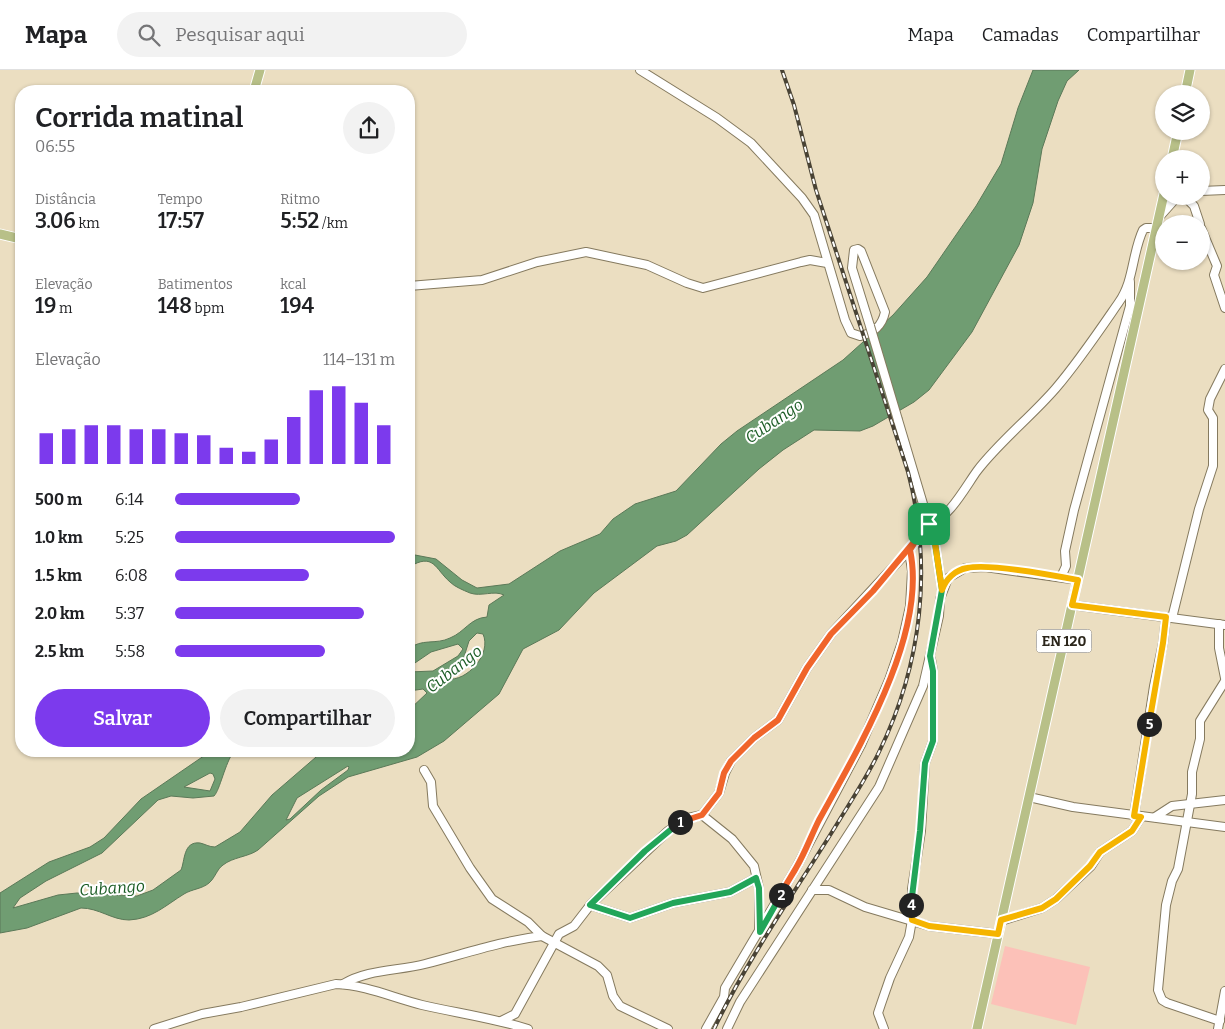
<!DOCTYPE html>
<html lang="pt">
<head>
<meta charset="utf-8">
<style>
  :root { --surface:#fff; --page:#f2f2f2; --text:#202124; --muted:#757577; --line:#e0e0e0; --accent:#7c3aed }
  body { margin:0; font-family:Bitter,serif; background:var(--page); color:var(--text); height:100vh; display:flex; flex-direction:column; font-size:19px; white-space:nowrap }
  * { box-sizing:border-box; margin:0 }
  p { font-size:16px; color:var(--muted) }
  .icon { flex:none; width:28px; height:28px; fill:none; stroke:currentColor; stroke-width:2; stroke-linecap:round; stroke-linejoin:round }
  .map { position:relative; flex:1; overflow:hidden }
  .details { position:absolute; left:15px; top:15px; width:400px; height:672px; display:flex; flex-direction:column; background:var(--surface); border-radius:20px; box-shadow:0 1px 4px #0004 }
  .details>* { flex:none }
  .buttons { position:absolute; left:1155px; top:15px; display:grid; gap:10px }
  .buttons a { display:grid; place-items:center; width:55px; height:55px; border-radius:50%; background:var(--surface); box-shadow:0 1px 4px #0004; font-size:25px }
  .pin { position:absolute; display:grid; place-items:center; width:42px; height:42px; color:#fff; margin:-21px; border-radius:10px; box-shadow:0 2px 8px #0006 }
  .km { position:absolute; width:25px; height:25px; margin:-12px; border-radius:50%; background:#222; color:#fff; font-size:14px; line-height:25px; text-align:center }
  .round { display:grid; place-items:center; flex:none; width:52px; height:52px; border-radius:26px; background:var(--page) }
  .head { display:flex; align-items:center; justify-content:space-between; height:85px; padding:0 20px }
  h1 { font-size:28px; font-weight:600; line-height:38px }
  .stats { display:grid; grid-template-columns:repeat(3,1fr); gap:8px; height:85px; padding:5px 20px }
  .stats div { display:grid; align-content:center }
  .stats b { font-size:21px; font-weight:600 }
  .stats small { font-size:14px; font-weight:400 }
  .stats p { font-size:14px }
  .chart { height:140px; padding:10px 20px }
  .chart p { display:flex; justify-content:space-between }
  .chart svg { width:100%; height:90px; margin-top:5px; stroke:var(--accent); stroke-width:6 }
  .primary-button { display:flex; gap:10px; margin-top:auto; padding:10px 20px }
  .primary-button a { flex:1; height:58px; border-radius:30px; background:var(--accent); color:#fff; font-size:20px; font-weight:600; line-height:58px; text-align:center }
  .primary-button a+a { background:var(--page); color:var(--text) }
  ul { padding:0 20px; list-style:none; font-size:16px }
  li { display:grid; grid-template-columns:80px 60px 1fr; align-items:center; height:38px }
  li i { height:12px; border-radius:6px; background:var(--accent) }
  header { display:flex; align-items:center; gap:30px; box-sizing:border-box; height:70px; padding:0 25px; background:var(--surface); border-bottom:1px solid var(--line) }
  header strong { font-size:24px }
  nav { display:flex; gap:28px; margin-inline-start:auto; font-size:18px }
  .search { width:350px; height:45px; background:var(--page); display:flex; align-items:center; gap:12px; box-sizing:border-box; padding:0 18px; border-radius:28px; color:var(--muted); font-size:19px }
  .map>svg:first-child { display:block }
  .green { fill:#fcc1b8 }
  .water { fill:#709d72; stroke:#5b7958; fill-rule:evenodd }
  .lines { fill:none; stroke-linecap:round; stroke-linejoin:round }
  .minor-casing { stroke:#857a5f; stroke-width:10 }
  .major-casing { stroke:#fff; stroke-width:11 }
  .minor { stroke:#fff; stroke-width:8 }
  .major { stroke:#b8c088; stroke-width:9 }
  .rail-casing { stroke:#494335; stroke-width:4 }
  .rail { stroke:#fff; stroke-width:2; stroke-dasharray:5.5; stroke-linecap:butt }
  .minor-bridge-casing { stroke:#857a5f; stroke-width:10; stroke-linecap:butt }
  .minor-bridge { stroke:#fff; stroke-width:8 }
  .split-1-casing { stroke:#fff; stroke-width:10 }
  .split-2-casing { stroke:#fff; stroke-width:10 }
  .split-3-casing { stroke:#fff; stroke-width:10 }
  .split-4-casing { stroke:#fff; stroke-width:10 }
  .split-5-casing { stroke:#fff; stroke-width:10 }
  .split-6-casing { stroke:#fff; stroke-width:10 }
  .split-1 { stroke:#f0652b; stroke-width:6 }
  .split-2 { stroke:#22a559; stroke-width:6 }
  .split-3 { stroke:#f0652b; stroke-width:6 }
  .split-4 { stroke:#22a559; stroke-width:6 }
  .split-5 { stroke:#f5b400; stroke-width:6 }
  .split-6 { stroke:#f5b400; stroke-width:6 }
  .labels { text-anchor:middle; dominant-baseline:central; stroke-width:4; stroke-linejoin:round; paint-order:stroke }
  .shield { fill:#fff; stroke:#6b675f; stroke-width:1 }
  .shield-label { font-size:14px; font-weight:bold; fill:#2b261b }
  .water-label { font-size:16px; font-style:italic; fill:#1a5c24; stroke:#fff }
</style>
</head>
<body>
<header>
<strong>Mapa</strong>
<div class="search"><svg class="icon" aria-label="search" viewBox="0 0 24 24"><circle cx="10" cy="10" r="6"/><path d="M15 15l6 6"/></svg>Pesquisar aqui</div>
<nav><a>Mapa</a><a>Camadas</a><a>Compartilhar</a></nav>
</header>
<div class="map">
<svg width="1225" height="959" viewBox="0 0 1225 959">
  <rect width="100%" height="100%" fill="#ebdec1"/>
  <!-- green -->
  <polygon class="green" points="1005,876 1090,897 1076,955 991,934"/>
  <!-- water -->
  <path class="water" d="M 1033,0 L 1079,0 L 1067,11 L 1058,31 L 1042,79 L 1033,133 L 1019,175 L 972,262 L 929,320 L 914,332 L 873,356 L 860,361 L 814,360 L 783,380 L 759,399 L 687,465 L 676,471 L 657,476 L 594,523 L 559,560 L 523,579 L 499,624 L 444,671 L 417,687 L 348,707 L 319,726 L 258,780 C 248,787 233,787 223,795 C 217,799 215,808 209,813 C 202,819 192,819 184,824 C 166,835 152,849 129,850 C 112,850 99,838 81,838 L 27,858 L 0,863 L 0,823 L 49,792 L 90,777 L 104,768 L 141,729 L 211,681 L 234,681 C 225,693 220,720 214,726 L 193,728 L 171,726 L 158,730 L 102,783 L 46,811 L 20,828 L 13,838 L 58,825 L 77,823 L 137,826 L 153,820 L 181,800 C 185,791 183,771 200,773 C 205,774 209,777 215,777 L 240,762 L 272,725 L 323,681 L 409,681 L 409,640 L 427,623 L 423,619 L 409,621 L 409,602 L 433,601 L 458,586 L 463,579 L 458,574 L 431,582 L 409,597 L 409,579 C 421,568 436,575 450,568 C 465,562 470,548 487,547 L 489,535 L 504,525 C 494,520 481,527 470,523 C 463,520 455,517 450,512 C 435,499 434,482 409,497 L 409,488 L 415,485 L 436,489 L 462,510 L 477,518 L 509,514 L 560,481 L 600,464 L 613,449 L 635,434 L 676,421 L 721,374 L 737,361 L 843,290 L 893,245 L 927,207 L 976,136 L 1001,94 L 1018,38 ZM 477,563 L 483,564 C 492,584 467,612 447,609 L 444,607 L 445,603 L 463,590 L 469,571 ZM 348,696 L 349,697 L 348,700 L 321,720 L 290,749 L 286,750 L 297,728 ZM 210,703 L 213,704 L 215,709 L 210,721 L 184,717 Z"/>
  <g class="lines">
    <defs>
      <g id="minor">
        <path d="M 640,0 L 717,48 L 751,73 L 802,128 L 814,145 L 845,250 L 851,263 L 860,266 C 874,263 882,256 885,242 L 861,181 L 858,179 L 854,180 L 852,198 L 870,256"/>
        <polyline points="1201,121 1225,120"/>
        <polyline points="1184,126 1194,136 1200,154"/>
        <polyline points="1161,145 1178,126"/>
        <polyline points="1201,158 1217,196 1214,205 1225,238"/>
        <polyline points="409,216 482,210 537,192 586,182 647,195 687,213 703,218 801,192 810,190 827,193"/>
        <polyline points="1061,507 1066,496 1065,481 1074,440 1130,236 1130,212"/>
        <path d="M 942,520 L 935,473 L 929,454 C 948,450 966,416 977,401 C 999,372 1032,346 1056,318 C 1079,291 1099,261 1119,232 C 1134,211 1132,183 1143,160 L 1146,158 L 1156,158"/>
        <polyline points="1072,535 1225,555"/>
        <polyline points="1172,548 1199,439 1213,396 1213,348 1208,340 1210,329 1225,299"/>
        <polyline points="1219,554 1219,578 1225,608"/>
        <polyline points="424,700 431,712 433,736 439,746 470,798 492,829 528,852 542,866 598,896 607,905 613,926 620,936 668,959"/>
        <polyline points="1029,727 1073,737 1225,757"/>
        <polyline points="1134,746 1154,616 1163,573 1166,547"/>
        <polyline points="1155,747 1172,736 1225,730"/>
        <polyline points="812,820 829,820 865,837 929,856 998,864"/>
        <polyline points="590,835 630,848 673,833 730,822 756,808"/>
        <polyline points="1001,851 1042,838 1056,829 1091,796 1100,782 1132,761 1141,747"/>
        <polyline points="759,861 759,818 754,796 732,769 702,745 719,723 725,703 731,691 754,668 778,650 807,598 831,564 909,480"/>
        <path d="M 343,914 C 368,899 398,901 425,894 C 464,884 501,871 542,866"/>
        <polyline points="501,951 515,944 559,864 574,856 591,834 668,761 688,748 702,745"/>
        <polyline points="1220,951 1167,933 1162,930 1158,920 1166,835 1172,811 1178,799 1192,724 1192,702 1200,669 1200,651 1225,611"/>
        <path d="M 154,959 L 202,944 L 241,937 L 336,914 C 365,915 394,928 422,935 C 457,943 493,948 528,959"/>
        <polyline points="706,959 724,927 725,918 796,798 861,675 889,610 902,572 910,536 912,501 909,480 923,459 929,454 898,350"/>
        <polyline points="727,959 740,932 879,717 923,616 939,546 940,529 948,508 965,498 985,497 1078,510"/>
        <polyline points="884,959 878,943 881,934 890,908 909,867 912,850 912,819 921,761 925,693 933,671 933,601 931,589"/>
        <polyline points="1218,959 1225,921"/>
      </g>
      <g id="major">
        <polyline points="254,21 260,0"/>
        <polyline points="1185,24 1190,0"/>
        <polyline points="1172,89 1178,61"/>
        <polyline points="0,164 21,169"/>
        <polyline points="977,959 1164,124"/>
      </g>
    </defs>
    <!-- minor casing -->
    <use href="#minor" class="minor-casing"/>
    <!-- major casing -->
    <use href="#major" class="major-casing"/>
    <!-- minor -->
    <use href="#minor" class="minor"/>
    <!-- major -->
    <use href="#major" class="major"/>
    <defs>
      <path id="rail" d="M 714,959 C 748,888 795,822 837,754 C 851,731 867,707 879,682 C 922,594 933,497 908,402 L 816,120 L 794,35 L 782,0"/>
    </defs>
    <!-- rail casing -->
    <use href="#rail" class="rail-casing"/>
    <!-- rail -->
    <use href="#rail" class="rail"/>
    <defs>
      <polyline id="minor-bridge" points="870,256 898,350"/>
    </defs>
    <!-- minor-bridge casing -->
    <use href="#minor-bridge" class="minor-bridge-casing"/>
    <!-- minor-bridge -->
    <use href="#minor-bridge" class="minor-bridge"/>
  </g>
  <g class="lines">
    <defs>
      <polyline id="split-1" points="680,752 702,745 719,723 724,703 731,691 754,668 778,650 807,598 831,564 873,521 929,454"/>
      <polyline id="split-2" points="680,752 645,781 590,835 630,848 673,833 730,822 756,808 759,818 760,862 781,825"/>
      <path id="split-3" d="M 781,825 C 785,815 791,807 796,798 C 805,783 811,766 819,750 C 858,679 928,563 910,480 L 922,461"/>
      <polyline id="split-4" points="911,835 920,761 925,693 933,671 933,601 930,586 942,520 935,473 929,454 922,461"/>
      <polyline id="split-5" points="911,835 912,850 929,856 998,864 1001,850 1042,838 1056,829 1090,796 1100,782 1132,761 1141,747 1134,746 1149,654"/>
      <path id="split-6" d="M 929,454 L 935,473 L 942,520 C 946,509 955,500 967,498 C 990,493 1052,505 1078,510 L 1072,535 L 1166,547 L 1163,573 L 1149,654"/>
    </defs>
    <!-- split-1 casing -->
    <use href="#split-1" class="split-1-casing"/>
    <!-- split-2 casing -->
    <use href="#split-2" class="split-2-casing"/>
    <!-- split-3 casing -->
    <use href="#split-3" class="split-3-casing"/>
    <!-- split-4 casing -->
    <use href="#split-4" class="split-4-casing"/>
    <!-- split-5 casing -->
    <use href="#split-5" class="split-5-casing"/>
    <!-- split-6 casing -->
    <use href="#split-6" class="split-6-casing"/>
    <!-- split-1 -->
    <use href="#split-1" class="split-1"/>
    <!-- split-2 -->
    <use href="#split-2" class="split-2"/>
    <!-- split-3 -->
    <use href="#split-3" class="split-3"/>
    <!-- split-4 -->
    <use href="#split-4" class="split-4"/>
    <!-- split-5 -->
    <use href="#split-5" class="split-5"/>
    <!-- split-6 -->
    <use href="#split-6" class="split-6"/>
  </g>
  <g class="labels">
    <!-- shield labels -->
    <rect class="shield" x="1036.5" y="559.5" width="55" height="23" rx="4"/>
    <g class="shield-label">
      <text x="1064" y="571">EN 120</text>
    </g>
    <!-- water labels -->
    <g class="water-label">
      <text transform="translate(774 351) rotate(-34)">Cubango</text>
      <text transform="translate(454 599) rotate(-38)">Cubango</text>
      <text transform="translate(112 818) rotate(-4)">Cubango</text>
    </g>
  </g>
</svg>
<div class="buttons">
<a><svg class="icon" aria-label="layers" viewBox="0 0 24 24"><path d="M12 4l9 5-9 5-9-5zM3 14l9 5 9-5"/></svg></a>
<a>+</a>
<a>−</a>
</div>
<div class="pin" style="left:929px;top:454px;background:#1e9e55"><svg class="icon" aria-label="arrive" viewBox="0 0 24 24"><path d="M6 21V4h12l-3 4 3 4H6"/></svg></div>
<b class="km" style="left:680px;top:752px">1</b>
<b class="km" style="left:781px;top:825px">2</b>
<b class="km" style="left:911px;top:835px">4</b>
<b class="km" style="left:1149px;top:654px">5</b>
<section class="details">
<div class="head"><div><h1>Corrida matinal</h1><p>06:55</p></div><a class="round"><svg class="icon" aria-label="share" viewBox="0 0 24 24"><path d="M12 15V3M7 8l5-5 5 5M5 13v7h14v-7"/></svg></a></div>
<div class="stats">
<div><p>Distância</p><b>3.06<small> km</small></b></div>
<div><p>Tempo</p><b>17:57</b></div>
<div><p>Ritmo</p><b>5:52<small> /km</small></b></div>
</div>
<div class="stats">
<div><p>Elevação</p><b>19<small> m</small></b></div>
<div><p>Batimentos</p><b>148<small> bpm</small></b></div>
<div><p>kcal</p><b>194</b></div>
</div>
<div class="chart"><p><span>Elevação</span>114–131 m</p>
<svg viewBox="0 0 160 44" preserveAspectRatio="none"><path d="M5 44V29M15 44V27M25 44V25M35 44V25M45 44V27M55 44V27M65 44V29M75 44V30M85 44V36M95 44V38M105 44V32M115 44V21M125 44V8M135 44V6M145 44V14M155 44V25"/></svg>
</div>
<ul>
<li><b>500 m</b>6:14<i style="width:57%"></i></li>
<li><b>1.0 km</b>5:25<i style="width:100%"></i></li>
<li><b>1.5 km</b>6:08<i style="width:61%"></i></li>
<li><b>2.0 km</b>5:37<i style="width:86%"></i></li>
<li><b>2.5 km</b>5:58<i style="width:68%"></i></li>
</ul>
<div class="primary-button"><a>Salvar</a><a>Compartilhar</a></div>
</section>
</div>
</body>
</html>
